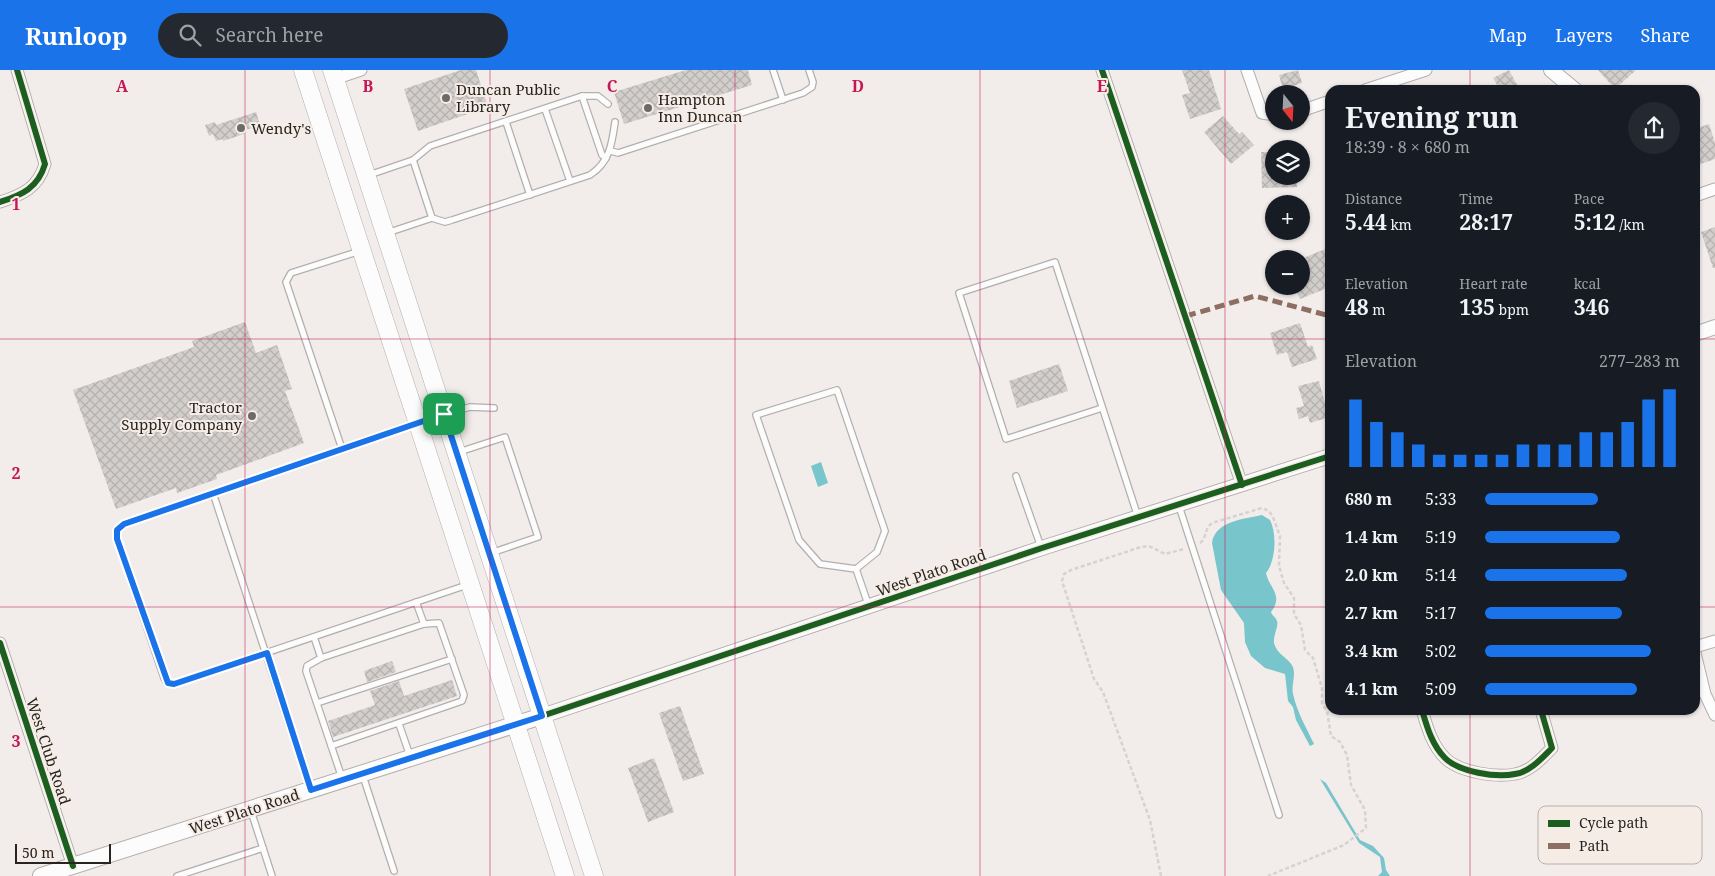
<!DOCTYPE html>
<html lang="en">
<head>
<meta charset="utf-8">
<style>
  :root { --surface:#171b24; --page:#242831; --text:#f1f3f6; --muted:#9ea1a6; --accent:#1a73e8 }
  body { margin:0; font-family:"Noto Serif",serif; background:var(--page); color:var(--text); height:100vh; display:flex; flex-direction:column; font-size:19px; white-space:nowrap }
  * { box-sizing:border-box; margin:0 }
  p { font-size:16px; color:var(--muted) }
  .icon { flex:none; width:28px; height:28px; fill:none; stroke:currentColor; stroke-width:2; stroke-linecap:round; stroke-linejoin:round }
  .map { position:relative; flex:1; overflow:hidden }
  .panel { position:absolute; left:1325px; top:15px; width:375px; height:630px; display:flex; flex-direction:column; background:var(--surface); border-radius:15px; box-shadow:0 1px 4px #0004 }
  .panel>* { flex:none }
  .needle { width:32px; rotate:162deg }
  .fabs { position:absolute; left:1265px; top:15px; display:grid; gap:10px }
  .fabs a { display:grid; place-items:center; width:45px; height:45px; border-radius:50%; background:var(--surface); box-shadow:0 1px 4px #0004; font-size:25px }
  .scale { position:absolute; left:15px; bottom:12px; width:96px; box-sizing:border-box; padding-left:5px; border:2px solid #272422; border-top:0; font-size:14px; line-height:18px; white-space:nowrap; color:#272422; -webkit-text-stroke:4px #f6ece6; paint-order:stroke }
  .pin { position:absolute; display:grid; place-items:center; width:42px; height:42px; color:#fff; margin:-21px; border-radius:10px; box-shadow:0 2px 8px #0006 }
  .round { display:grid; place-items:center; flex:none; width:52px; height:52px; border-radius:26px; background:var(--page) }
  .head { display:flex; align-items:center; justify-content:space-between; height:85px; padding:0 20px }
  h1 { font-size:28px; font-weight:700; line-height:38px }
  .figures { display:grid; grid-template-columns:repeat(3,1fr); gap:8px; height:85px; padding:5px 20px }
  .figures div { display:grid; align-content:center }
  .figures b { font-size:21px; font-weight:700 }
  .figures small { font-size:14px; font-weight:400 }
  .figures p { font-size:14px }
  .chart { height:140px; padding:10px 20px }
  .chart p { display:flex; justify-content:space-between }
  .chart svg { width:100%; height:90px; margin-top:5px; stroke:var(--accent); stroke-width:6 }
  ul { padding:0 20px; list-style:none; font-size:16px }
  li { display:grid; grid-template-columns:80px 60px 1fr; align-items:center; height:38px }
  li i { height:12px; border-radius:6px; background:var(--accent) }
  header { display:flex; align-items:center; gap:30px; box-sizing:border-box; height:70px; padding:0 25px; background:var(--accent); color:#fff }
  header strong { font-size:24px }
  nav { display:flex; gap:28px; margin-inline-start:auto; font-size:18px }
  .search { width:350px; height:45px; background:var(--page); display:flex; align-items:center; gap:12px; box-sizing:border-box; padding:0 18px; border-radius:28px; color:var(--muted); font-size:19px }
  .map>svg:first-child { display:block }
  .water { fill:#78c5cb }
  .building { fill:url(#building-cross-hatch) }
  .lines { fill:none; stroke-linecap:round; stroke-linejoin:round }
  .service-casing { stroke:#b3afad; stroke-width:8 }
  .minor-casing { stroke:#b3afad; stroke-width:13 }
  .tertiary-casing { stroke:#b3afad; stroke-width:16 }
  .secondary-casing { stroke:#b3afad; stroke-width:18 }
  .primary-casing { stroke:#b3afad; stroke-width:19 }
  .path { stroke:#d4d3d2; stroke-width:2.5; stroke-dasharray:4 2.5; stroke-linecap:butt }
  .service { stroke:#fdfcfc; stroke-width:5.5 }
  .minor { stroke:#fdfcfc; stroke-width:11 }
  .tertiary { stroke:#fdfcfc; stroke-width:14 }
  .secondary { stroke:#fdfcfc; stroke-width:16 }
  .primary { stroke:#fdfcfc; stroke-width:18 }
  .quiet { stroke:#8d6e63; stroke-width:5; stroke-dasharray:10 5; stroke-linecap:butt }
  .cycleway-casing { stroke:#f6ece6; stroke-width:9 }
  .cycleway { stroke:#1b5e20; stroke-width:6 }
  .route-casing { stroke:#fff; stroke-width:10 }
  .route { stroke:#1a73e8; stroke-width:6 }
  .grid { fill:none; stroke:#c2185b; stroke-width:1; stroke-opacity:0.55 }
  .poi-dot { fill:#6e6a68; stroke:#f6ece6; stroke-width:2 }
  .labels { text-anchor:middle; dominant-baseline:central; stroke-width:4; stroke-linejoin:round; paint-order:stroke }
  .poi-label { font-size:15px; fill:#272422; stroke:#f6ece6; text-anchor:start }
  .street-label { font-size:15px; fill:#272422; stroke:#f6ece6 }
  .key { fill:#f6ece6; stroke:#b8b0ab; stroke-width:1 }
  .key-label { font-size:14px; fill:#272422 }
  .grid-label { font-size:16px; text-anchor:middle; font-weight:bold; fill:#c2185b; stroke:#f6ece6; stroke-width:4; stroke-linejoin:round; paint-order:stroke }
</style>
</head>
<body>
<header>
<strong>Runloop</strong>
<div class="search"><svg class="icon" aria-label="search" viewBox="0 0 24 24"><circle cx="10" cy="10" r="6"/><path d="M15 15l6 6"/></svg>Search here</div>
<nav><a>Map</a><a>Layers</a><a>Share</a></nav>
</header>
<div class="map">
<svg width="1715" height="806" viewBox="0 0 1715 806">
  <defs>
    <pattern id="building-cross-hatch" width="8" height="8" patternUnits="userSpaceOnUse" patternTransform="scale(1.25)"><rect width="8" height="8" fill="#d2cecc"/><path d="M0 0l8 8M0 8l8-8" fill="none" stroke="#b4b1af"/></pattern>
  </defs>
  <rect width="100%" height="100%" fill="#f2edea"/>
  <!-- water -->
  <g class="water">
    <polygon points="821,392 828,413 818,417 811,396"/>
    <path d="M 1262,445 L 1270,450 C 1277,464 1276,490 1266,503 C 1269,518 1284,525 1271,542 C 1272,546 1276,547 1277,551 C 1279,555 1273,566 1274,573 C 1277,585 1288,587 1293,597 C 1296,606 1291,615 1293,624 C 1297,642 1306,657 1314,674 L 1310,676 L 1296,650 L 1293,637 L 1288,631 L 1285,604 L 1265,598 L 1251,586 L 1245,572 L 1244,553 L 1221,520 L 1212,473 C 1215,451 1244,449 1262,445 Z"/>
    <polygon points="1320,709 1326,713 1360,770 1373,776 1384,788 1386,800 1390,806 1378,806 1382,802 1380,787 1359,773"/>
  </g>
  <!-- building -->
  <g class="building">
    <polygon points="461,0 476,0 488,37 418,61 404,19"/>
    <polygon points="686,0 748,0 752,15 624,54 614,22"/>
    <polygon points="1182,0 1209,0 1221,39 1190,49 1182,25 1190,23"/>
    <polygon points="1298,0 1302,13 1283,19 1279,5"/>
    <polygon points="1509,0 1520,20 1500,20 1493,8"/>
    <polygon points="1598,0 1636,0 1615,19"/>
    <polygon points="256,42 260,55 243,61 244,64 223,71 222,69 216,71 213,64 209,66 205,55 215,52 216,55"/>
    <polygon points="1223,46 1239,64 1242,62 1254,75 1231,94 1204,62"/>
    <polygon points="1709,54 1715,73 1715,89 1695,96 1695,59"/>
    <polygon points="1261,82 1274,82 1274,106 1296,106 1297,117 1262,118"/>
    <polygon points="1715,157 1715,198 1713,198 1701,162"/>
    <polygon points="1330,177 1330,217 1300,229 1294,216 1301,216 1301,198 1304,196 1301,189"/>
    <polygon points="245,252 256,283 277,275 292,319 285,321 304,373 216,405 217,409 177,423 176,418 116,439 73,320 194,277 192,271"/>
    <polygon points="1300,253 1308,277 1312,275 1317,289 1292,297 1287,282 1277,285 1270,263"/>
    <polygon points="1059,294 1068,321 1017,338 1009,311"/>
    <polygon points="1319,311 1325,333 1330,331 1330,347 1310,353 1308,346 1299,349 1296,338 1304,336 1298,316"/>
    <polygon points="392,591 396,602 367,612 364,601"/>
    <polygon points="452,610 457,626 333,667 328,651 375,635 370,621 399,611 404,626"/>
    <polygon points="680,636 704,704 683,711 659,643"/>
    <polygon points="654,688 674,742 648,752 628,698"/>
  </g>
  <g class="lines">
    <defs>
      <g id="service">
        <polyline points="773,0 783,30"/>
        <polyline points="582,26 602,85 606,88"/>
        <polyline points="545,39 570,111"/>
        <polyline points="506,52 530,125"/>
        <polyline points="611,81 618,83 803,23 812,17 813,12 809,0"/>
        <polyline points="413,90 432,148"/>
        <polyline points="369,105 413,90 430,76 582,26 598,26 608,34"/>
        <path d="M 387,163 L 432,148 L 445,152 L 452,150 L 590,105 C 610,92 612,73 615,52"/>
        <polyline points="1102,338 1006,369 959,223 1055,192 1138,447"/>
        <polyline points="445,344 470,337 494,338"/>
        <polyline points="415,353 124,454 117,460 117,469 164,608 167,613 174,614 467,515"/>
        <polyline points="342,379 286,212 291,203 360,181"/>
        <polyline points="459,382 505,367 538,467 491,483"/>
        <polyline points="1016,406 1041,477"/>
        <polyline points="213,423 310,718"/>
        <polyline points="1179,436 1279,745"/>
        <polyline points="856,499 877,482 885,461 837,320 756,345 799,470 820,494 856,499 869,537"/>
        <polyline points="416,532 424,554"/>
        <polyline points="314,567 321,588"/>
        <polyline points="317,633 452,589"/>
        <polyline points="399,654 410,686"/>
        <polyline points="331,676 462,631 464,625 439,553 424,554 321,588 307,596 306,601 342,708"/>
        <polyline points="363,706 394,801"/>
        <polyline points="251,741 272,806"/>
        <polyline points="177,806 263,778"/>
      </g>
      <g id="minor">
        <polyline points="1102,0 1242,415"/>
        <polyline points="1247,0 1262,43 1274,45"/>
        <polyline points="334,9 361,0"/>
        <polyline points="1365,20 1426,0"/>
        <polyline points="1301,41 1330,31"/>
        <polyline points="1695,126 1715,119"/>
        <path d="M 0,132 C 22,125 38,118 45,94 L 17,0"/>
        <polyline points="0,573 73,796"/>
        <polyline points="1695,577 1715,571"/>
        <polyline points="1695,583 1705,624 1715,645"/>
        <path d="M 1422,640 C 1427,657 1432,675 1445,688 C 1459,702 1496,708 1515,704 C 1530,702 1542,688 1552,678 L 1541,640"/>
      </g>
      <g id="tertiary">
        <polyline points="1551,0 1575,20"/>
        <polyline points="1695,264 1715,257"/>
        <polyline points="542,646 1042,478 1330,386"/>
      </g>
      <polyline id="secondary" points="41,806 542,646"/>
      <g id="primary">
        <polyline points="303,0 565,806"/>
        <polyline points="332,0 594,806"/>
      </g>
    </defs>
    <!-- service casing -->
    <use href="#service" class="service-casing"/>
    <!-- minor casing -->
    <use href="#minor" class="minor-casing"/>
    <!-- tertiary casing -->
    <use href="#tertiary" class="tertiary-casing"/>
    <!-- secondary casing -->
    <use href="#secondary" class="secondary-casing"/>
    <!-- primary casing -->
    <use href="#primary" class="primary-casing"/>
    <!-- path -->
    <g class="path">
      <path d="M 1200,473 C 1207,468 1204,459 1212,453 L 1262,438 L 1269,441 L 1273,447 L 1280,466 L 1279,496 L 1284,513 L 1294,528 L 1294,544 L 1301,555 L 1305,580 L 1313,588 L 1322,618 L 1322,634 L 1327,641 L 1331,666 L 1340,672 L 1347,685 L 1351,715 L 1365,740 L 1366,758 L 1344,775 L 1268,806"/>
      <polyline points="1161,806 1150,750 1103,622 1094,609 1062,511 1064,504 1071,500 1141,477 1149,476 1165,484 1184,479"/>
    </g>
    <!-- service -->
    <use href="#service" class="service"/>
    <!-- minor -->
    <use href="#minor" class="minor"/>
    <!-- tertiary -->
    <use href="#tertiary" class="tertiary"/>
    <!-- secondary -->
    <use href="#secondary" class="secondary"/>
    <!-- primary -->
    <use href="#primary" class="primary"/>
    <!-- quiet -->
    <polyline class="quiet" points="1186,246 1255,226 1330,246"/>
    <defs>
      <g id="cycleway">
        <polyline points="1102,0 1242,415"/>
        <path d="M 0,132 C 22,125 38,118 45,94 L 17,0"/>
        <polyline points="0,573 73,796"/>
        <path d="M 1422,640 C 1427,657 1432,675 1445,688 C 1459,702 1496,708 1515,704 C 1530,702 1542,688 1552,678 L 1541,640"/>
        <polyline points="542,646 1042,478 1330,386"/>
      </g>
    </defs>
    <!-- cycleway casing -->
    <use href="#cycleway" class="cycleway-casing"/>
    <!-- cycleway -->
    <use href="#cycleway" class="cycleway"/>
  </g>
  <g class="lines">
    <defs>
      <polygon id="route" points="444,344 542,646 311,720 267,583 174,614 168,613 117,469 117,460 124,454"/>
    </defs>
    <!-- route casing -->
    <use href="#route" class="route-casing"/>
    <!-- route -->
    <use href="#route" class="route"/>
  </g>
  <!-- grid -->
  <path class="grid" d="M 245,0 L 245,806M 490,0 L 490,806M 735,0 L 735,806M 980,0 L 980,806M 1225,0 L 1225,806M 1470,0 L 1470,20M 0,269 L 1330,269M 1695,269 L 1715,269M 0,537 L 1330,537M 1695,537 L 1715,537M 1470,640 L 1470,806"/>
  <!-- markers -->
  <g class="poi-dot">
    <circle cx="446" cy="28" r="5"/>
    <circle cx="648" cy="38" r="5"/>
    <circle cx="241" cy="58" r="5"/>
    <circle cx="252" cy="346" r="5"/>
  </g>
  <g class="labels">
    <!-- poi labels -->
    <g class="poi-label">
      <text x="456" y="19">Duncan Public<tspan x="456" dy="17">Library</tspan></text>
      <text x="658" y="29">Hampton<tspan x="658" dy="17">Inn Duncan</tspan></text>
      <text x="251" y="58">Wendy's</text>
      <text x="242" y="337" text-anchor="end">Tractor<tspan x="242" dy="17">Supply Company</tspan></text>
    </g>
    <!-- street labels -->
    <g class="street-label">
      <text transform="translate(931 502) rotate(-19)">West Plato Road</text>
      <text transform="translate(49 681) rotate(72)">West Club Road</text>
      <text transform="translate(244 741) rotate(-18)">West Plato Road</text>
    </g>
  </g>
  <!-- legend -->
  <rect x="1538" y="736" width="164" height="58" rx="8" class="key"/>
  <rect x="1548" y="750" width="22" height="7" fill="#1b5e20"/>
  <rect x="1548" y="773" width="22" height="6" fill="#8d6e63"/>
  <g class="key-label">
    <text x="1579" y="758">Cycle path</text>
    <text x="1579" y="781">Path</text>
  </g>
  <g class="grid-label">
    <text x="122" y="22">A</text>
    <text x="368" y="22">B</text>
    <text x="612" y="22">C</text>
    <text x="858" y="22">D</text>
    <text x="1102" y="22">E</text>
    <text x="16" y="140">1</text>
    <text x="16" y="409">2</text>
    <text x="16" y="677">3</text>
  </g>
</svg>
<div class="fabs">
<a><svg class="needle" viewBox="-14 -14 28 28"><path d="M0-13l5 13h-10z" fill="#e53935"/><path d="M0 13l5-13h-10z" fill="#9ea1a6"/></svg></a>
<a><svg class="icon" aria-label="layers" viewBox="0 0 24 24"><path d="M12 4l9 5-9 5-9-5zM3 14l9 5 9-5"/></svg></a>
<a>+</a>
<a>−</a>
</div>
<div class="scale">50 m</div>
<div class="pin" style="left:444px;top:344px;background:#1e9e55"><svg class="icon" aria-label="arrive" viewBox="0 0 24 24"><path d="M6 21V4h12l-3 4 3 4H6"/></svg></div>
<section class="panel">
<div class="head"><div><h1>Evening run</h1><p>18:39 · 8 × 680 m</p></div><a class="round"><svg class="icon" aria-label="share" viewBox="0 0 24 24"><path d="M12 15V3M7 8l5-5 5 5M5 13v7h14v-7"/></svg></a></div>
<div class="figures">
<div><p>Distance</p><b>5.44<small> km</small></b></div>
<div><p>Time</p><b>28:17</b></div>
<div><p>Pace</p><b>5:12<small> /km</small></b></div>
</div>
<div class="figures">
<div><p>Elevation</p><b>48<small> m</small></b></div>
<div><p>Heart rate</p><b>135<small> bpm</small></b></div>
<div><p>kcal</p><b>346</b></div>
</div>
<div class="chart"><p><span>Elevation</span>277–283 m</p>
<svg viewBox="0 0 160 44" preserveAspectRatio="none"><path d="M5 44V11M15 44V22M25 44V27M35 44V33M45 44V38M55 44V38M65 44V38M75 44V38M85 44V33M95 44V33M105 44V33M115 44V27M125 44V27M135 44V22M145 44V11M155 44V6"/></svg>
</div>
<ul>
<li><b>680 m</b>5:33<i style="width:58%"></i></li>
<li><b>1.4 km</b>5:19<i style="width:69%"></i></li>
<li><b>2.0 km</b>5:14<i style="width:73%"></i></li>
<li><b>2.7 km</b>5:17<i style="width:70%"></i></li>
<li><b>3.4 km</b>5:02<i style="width:85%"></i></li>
<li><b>4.1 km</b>5:09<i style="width:78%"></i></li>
</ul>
</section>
</div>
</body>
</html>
